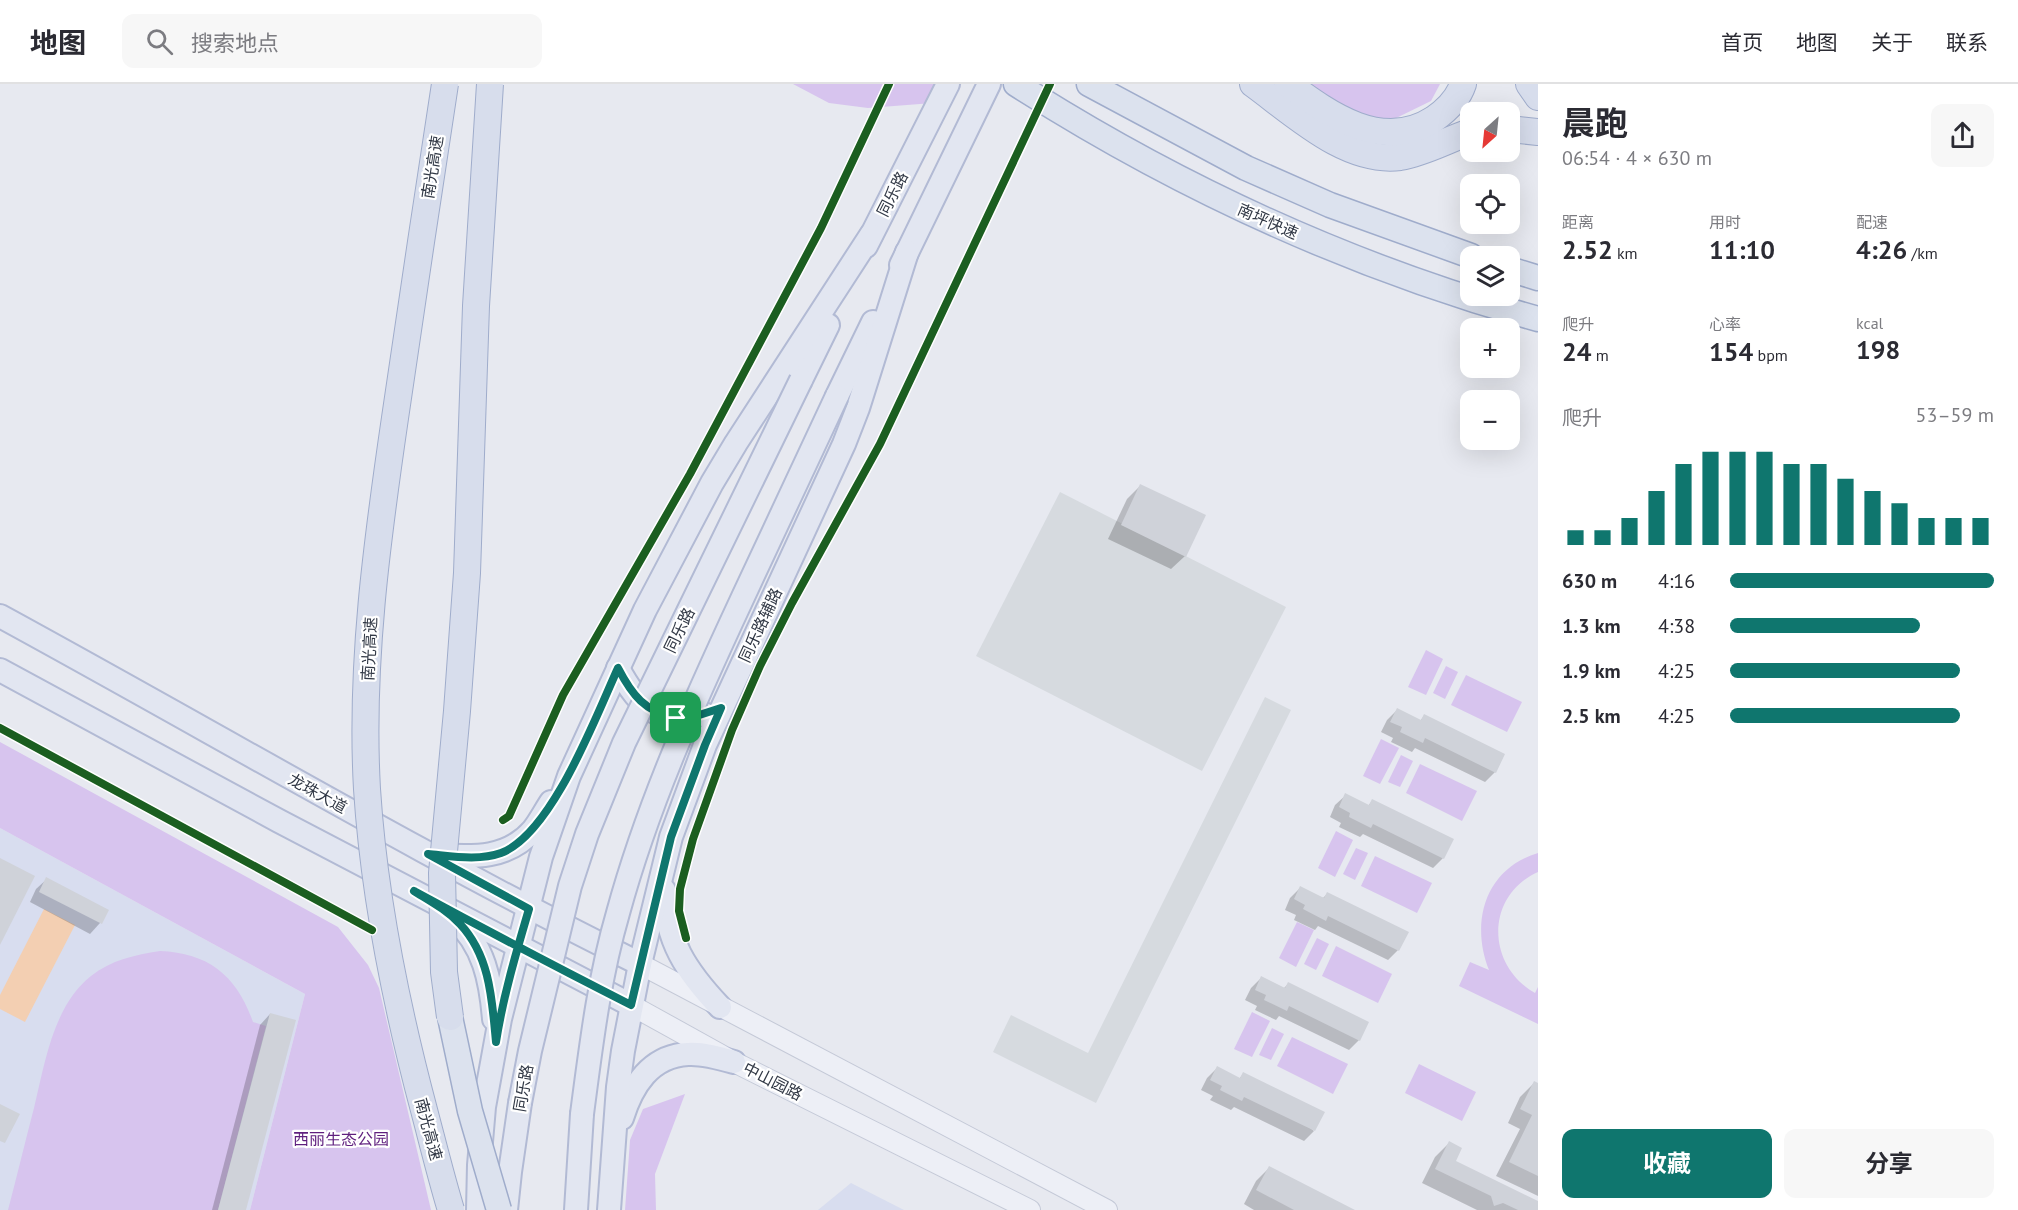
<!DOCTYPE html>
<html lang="zh">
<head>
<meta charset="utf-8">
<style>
  :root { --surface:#fff; --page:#f7f7f7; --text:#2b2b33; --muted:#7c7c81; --line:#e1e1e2; --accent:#0f766e }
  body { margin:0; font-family:"PT Sans","Noto Sans SC",sans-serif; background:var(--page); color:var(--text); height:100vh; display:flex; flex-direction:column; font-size:22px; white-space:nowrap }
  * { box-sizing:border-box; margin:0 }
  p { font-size:20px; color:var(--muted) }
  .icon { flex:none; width:33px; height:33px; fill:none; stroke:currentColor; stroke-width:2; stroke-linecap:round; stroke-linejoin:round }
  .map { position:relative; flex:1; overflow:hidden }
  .panel { display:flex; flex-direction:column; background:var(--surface); width:480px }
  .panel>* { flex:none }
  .needle { width:39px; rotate:207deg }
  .tools { position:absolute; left:1460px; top:18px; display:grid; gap:12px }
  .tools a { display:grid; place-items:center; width:60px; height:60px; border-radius:12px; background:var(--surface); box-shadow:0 6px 24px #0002; font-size:30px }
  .pin { position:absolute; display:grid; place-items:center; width:51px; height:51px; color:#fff; margin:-26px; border-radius:12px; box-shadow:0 3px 9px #0006 }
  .round { display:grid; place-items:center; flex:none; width:63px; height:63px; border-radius:12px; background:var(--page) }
  .headline { display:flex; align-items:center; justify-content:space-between; height:102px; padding:0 24px }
  h1 { font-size:33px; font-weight:700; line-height:45px }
  .stats { display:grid; grid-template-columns:repeat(3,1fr); gap:9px; height:102px; padding:6px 24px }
  .stats div { display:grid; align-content:center }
  .stats b { font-size:26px; font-weight:700 }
  .stats small { font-size:16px; font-weight:400 }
  .stats p { font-size:16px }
  .chart { height:168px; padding:12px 24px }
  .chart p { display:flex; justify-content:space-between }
  .chart svg { width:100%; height:108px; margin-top:6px; stroke:var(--accent); stroke-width:6 }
  .button { display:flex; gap:12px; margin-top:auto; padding:12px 24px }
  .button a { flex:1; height:69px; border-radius:12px; background:var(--accent); color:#fff; font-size:24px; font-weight:700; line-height:69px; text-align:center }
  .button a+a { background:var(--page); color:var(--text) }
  ul { padding:0 24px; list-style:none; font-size:20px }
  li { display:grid; grid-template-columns:96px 72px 1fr; align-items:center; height:45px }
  li i { height:15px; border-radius:8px; background:var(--accent) }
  header { display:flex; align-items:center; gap:36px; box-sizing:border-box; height:84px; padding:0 30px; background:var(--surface); border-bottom:2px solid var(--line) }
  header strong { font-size:28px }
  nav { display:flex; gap:33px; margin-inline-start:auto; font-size:21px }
  .search { width:420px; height:54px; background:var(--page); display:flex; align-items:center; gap:15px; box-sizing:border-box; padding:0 21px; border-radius:12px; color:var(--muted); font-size:22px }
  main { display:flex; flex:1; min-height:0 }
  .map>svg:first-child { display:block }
  .education { fill:#d8ddef }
  .green { fill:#d7c4ee }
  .parking { fill:#d6dadf }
  .water { fill:#f3cfb2 }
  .shadow { fill:#0003 }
  .building { fill:#cfd2d9 }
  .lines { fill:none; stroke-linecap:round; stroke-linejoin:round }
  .secondary-casing { stroke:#c4c9d7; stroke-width:22 }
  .primary-casing { stroke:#b2bad4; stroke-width:26 }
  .trunk-casing { stroke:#9faccb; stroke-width:27 }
  .motorway-casing { stroke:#9faccb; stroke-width:28 }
  .secondary { stroke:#edeff6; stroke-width:20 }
  .primary { stroke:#e2e6f1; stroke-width:22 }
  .trunk { stroke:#dce2ee; stroke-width:24 }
  .motorway { stroke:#d7ddec; stroke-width:26 }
  .primary-bridge-casing { stroke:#b2bad4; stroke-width:26; stroke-linecap:butt }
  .trunk-bridge-casing { stroke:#9faccb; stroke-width:27; stroke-linecap:butt }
  .motorway-bridge-casing { stroke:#9faccb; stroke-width:28; stroke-linecap:butt }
  .primary-bridge { stroke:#e2e6f1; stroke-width:22 }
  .trunk-bridge { stroke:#dce2ee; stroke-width:24 }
  .motorway-bridge { stroke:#d7ddec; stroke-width:26 }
  .cycleway-casing { stroke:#fff; stroke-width:11 }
  .cycleway { stroke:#1b5e20; stroke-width:8 }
  .route-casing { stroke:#fff; stroke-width:12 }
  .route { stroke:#0f766e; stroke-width:8 }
  .labels { text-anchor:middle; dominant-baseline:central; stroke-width:4.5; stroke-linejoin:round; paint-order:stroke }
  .street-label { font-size:16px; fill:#323946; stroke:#fff }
  .park-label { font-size:16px; fill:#5f1f7e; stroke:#fff }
</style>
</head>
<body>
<header>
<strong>地图</strong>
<div class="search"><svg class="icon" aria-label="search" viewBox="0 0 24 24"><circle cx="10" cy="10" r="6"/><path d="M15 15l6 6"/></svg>搜索地点</div>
<nav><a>首页</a><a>地图</a><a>关于</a><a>联系</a></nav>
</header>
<main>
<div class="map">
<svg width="1538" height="1126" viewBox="0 0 1538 1126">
  <rect width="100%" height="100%" fill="#e7e9f0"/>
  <!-- education -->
  <g class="education">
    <polygon points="0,744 305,910 250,1126 0,1126"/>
    <polygon points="851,1099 904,1126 818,1126"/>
  </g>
  <!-- green -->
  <g class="green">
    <polygon points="793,0 941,0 933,19 868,24 829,19"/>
    <polygon points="1300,0 1440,0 1431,17 1388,38 1327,20"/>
    <polygon points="1426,566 1443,575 1426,611 1408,603"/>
    <polygon points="1446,582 1458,588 1445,615 1433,609"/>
    <polygon points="1466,591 1522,618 1507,648 1451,621"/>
    <polygon points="1381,655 1399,664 1380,700 1363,692"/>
    <polygon points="0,658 338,843 368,881 379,904 431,1126 250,1126 305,910 0,744"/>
    <polygon points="1401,671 1413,677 1400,703 1388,698"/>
    <polygon points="1420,680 1477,707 1462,737 1406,709"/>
    <polygon points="1336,747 1353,756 1335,793 1318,784"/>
    <polygon points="1356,764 1368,769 1355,796 1343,790"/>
    <path d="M 1538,769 L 1538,788 C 1485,812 1486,881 1535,909 L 1538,903 L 1538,940 L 1459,902 L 1470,878 L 1489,886 C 1470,838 1485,785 1538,769 Z"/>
    <polygon points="1375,772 1432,799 1417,829 1361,802"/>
    <polygon points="1297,838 1314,846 1296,883 1279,874"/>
    <polygon points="1317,854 1329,860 1316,886 1304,880"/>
    <polygon points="1336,862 1392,890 1378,919 1322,892"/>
    <path d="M 160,867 C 209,869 237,892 253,938 L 266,942 L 218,1126 L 8,1126 C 17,1092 25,1058 34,1024 C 45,979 53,922 91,892 C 111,876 135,871 160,867 Z"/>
    <polygon points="1252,928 1270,937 1252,973 1234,965"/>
    <polygon points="1272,944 1284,950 1271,976 1259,971"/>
    <polygon points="1292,953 1348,980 1333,1010 1277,982"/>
    <polygon points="1419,980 1476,1008 1462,1037 1405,1009"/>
    <polygon points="685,1010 655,1090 656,1126 625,1126 630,1056 643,1025"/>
  </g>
  <!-- parking -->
  <g class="parking">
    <polygon points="1060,408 1286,523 1202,687 976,572"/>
    <polygon points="1265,613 1291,626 1096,1019 993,968 1011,931 1088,969"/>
  </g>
  <!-- water -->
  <polygon class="water" points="44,825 75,841 25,938 0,925 0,911"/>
  <!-- shadow -->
  <g class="shadow">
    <polygon points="1141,401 1185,472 1171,485 1108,455 1127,415"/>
    <polygon points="1397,626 1420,637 1424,632 1495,688 1485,698 1415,664 1412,668 1391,658 1393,654 1381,648 1387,636"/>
    <polygon points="1346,711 1368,722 1372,717 1443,774 1433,784 1363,750 1360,753 1339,743 1341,739 1330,733 1335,721"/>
    <polygon points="47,795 107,826 100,839 90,850 30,818 36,805"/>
    <polygon points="1300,804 1323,814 1327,810 1398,866 1388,876 1318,842 1315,846 1294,836 1296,831 1285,826 1290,814"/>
    <polygon points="1261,894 1283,905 1288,900 1359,956 1349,966 1279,932 1276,936 1255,926 1257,922 1245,916 1251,904"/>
    <polygon points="270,930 245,1126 212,1126 260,941"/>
    <polygon points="1217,984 1239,995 1243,990 1314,1047 1304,1057 1234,1023 1231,1026 1210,1016 1213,1012 1201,1006 1207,994"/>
    <polygon points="1534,999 1538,1001 1538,1112 1496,1092 1520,1045 1508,1039 1520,1013"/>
    <polygon points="1449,1059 1454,1078 1538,1119 1538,1126 1477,1126 1422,1099 1435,1073"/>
    <polygon points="1269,1084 1351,1126 1254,1126 1244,1120 1256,1097"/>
  </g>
  <!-- building -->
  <g class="building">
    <polygon points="1140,400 1206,431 1186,473 1121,441"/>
    <polygon points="1397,624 1421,636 1424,630 1505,670 1496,689 1425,654 1423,659 1400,648 1402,643 1390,638"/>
    <polygon points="1345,709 1369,721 1372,715 1454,755 1444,775 1373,740 1371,744 1349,733 1350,729 1339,723"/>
    <polygon points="0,774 35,792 0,861"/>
    <polygon points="46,793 109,826 102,840 39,808"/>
    <polygon points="1300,802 1324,814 1327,808 1409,848 1399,867 1328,832 1326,837 1303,825 1305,821 1294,815"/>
    <polygon points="1261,892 1285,904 1288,898 1369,938 1360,957 1289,922 1287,927 1264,916 1266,911 1255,906"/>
    <polygon points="270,929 296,936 246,1126 218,1126"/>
    <polygon points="1217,982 1240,994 1243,988 1325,1028 1315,1047 1244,1013 1242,1017 1220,1006 1222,1002 1210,996"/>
    <polygon points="1534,997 1538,999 1538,1092 1509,1078 1532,1031 1520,1025"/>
    <polygon points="0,1020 20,1030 5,1059 0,1057"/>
    <polygon points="1449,1057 1462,1064 1456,1077 1538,1117 1538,1126 1518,1126 1503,1119 1494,1122 1491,1112 1435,1085"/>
    <polygon points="1269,1082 1355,1126 1294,1126 1256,1106"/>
  </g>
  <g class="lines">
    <defs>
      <g id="secondary">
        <polyline points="640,880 1107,1126"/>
        <polyline points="631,921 734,978 1030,1126"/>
      </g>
      <g id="primary">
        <polyline points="866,162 948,0"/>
        <polyline points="901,181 989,0"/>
        <polyline points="801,296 828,241"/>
        <polyline points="837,312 873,238"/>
        <path d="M 0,532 C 213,648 422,772 640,880"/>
        <path d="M 618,584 C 638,622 659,643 704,630"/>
        <polyline points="0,586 279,737 631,921"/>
        <path d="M 436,771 C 472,773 507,776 533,746 C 540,737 545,727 551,718"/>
        <path d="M 664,806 C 666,857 686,887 720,923"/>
        <path d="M 454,835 C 484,860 491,898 494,935"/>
        <path d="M 622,1034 C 632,1002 650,972 688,970 C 703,969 720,974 734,978"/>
        <polyline points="478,1126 479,1081 484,1023 500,935 541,773 569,692 645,526 712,399 736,359 871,151"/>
        <polyline points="506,1126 510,1088 520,1019"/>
        <polyline points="576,1126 582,1030"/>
        <polyline points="609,1126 618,1003 623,967 640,880 671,753 705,661 844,360 858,324 907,168"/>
      </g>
      <g id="trunk">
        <path d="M 1016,0 C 1179,104 1351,183 1538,235"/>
        <polyline points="1089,0 1246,84 1330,121 1471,172"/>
        <polyline points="1509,185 1538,194"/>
      </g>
      <g id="motorway">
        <path d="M 1253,0 C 1293,29 1346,80 1400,73 C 1424,69 1447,56 1470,48"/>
        <path d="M 1288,0 C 1329,30 1382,69 1434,35 C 1447,26 1458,15 1463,0"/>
        <polyline points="1529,0 1538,13"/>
        <polyline points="1509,45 1538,48"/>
      </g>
    </defs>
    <!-- secondary casing -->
    <use href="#secondary" class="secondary-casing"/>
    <!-- primary casing -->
    <use href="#primary" class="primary-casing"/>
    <!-- trunk casing -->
    <use href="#trunk" class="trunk-casing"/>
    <!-- motorway casing -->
    <use href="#motorway" class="motorway-casing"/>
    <!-- secondary -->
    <use href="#secondary" class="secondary"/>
    <!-- primary -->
    <use href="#primary" class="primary"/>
    <!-- trunk -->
    <use href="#trunk" class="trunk"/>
    <!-- motorway -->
    <use href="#motorway" class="motorway"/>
    <defs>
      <g id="primary-bridge">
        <polyline points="520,1019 530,967 570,802 587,750 624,659 801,296"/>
        <path d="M 582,1030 C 591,962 599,894 618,829 C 648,719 695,616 743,513 C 774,446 806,379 837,312"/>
      </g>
      <polyline id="trunk-bridge" points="450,933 470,1027 499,1126"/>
      <g id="motorway-bridge">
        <path d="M 445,0 C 428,111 411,223 395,334 C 377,457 360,581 367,705 C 374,814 396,921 424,1026 C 433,1060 441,1093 451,1126"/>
        <polyline points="450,933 444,888 442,789 457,627 467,489 476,222 490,0"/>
      </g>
    </defs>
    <!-- primary-bridge casing -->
    <use href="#primary-bridge" class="primary-bridge-casing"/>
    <!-- trunk-bridge casing -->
    <use href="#trunk-bridge" class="trunk-bridge-casing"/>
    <!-- motorway-bridge casing -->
    <use href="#motorway-bridge" class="motorway-bridge-casing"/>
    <!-- primary-bridge -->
    <use href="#primary-bridge" class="primary-bridge"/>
    <!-- trunk-bridge -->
    <use href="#trunk-bridge" class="trunk-bridge"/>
    <!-- motorway-bridge -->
    <use href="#motorway-bridge" class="motorway-bridge"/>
    <defs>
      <g id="cycleway">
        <polyline points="0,644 372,846"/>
        <polyline points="503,736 509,732 563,611 690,390 821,144 889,0"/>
        <polyline points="686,854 679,827 680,805 693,755 732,646 760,582 792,519 880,360 1050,0"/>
      </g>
    </defs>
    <!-- cycleway casing -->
    <use href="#cycleway" class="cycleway-casing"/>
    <!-- cycleway -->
    <use href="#cycleway" class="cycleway"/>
  </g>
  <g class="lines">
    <defs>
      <path id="route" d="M 676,634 C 645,628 632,611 618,584 C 596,632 552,750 501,769 C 479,777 451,772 428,770 L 529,825 C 516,869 503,913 496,958 C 492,915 490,872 460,840 C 447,826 430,817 414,807 C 486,846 558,884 631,921 L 671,753 L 705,661 L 721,624 L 690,634 L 676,634"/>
    </defs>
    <!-- route casing -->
    <use href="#route" class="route-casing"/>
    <!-- route -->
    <use href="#route" class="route"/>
  </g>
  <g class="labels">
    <!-- street labels -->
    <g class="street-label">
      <text transform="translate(432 83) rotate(-81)">南光高速</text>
      <text transform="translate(892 110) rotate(-63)">同乐路</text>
      <text transform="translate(1268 137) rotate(24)">南坪快速</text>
      <text transform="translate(760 541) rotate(-65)">同乐路辅路</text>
      <text transform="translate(679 546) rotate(-64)">同乐路</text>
      <text transform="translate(369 565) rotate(-87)">南光高速</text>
      <text transform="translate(318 709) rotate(29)">龙珠大道</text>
      <text transform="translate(773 997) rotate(27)">中山园路</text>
      <text transform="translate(523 1004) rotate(-80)">同乐路</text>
      <text transform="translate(429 1045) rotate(75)">南光高速</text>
    </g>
    <!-- park labels -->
    <g class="park-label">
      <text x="341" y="1055">西丽生态公园</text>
    </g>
  </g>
</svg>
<div class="tools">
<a><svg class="needle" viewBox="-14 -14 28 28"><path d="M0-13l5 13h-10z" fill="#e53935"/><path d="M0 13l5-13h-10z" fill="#7c7c81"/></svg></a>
<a><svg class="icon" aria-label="locate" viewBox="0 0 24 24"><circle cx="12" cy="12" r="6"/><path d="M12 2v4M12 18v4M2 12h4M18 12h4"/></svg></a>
<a><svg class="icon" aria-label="layers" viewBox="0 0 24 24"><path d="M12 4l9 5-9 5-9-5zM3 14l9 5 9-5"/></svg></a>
<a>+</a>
<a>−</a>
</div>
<div class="pin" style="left:676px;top:634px;background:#1e9e55"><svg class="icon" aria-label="arrive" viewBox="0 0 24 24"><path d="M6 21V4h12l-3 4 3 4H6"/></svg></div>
</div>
<section class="panel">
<div class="headline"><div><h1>晨跑</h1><p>06:54 · 4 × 630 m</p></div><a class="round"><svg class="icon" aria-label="share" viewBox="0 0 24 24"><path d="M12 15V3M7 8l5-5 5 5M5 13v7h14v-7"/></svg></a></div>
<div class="stats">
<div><p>距离</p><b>2.52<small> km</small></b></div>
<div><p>用时</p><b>11:10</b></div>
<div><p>配速</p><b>4:26<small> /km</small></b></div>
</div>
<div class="stats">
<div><p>爬升</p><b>24<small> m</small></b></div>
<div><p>心率</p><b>154<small> bpm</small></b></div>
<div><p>kcal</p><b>198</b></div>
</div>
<div class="chart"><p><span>爬升</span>53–59 m</p>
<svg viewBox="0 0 160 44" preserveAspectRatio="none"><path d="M5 44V38M15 44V38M25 44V33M35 44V22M45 44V11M55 44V6M65 44V6M75 44V6M85 44V11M95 44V11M105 44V17M115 44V22M125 44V27M135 44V33M145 44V33M155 44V33"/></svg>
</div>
<ul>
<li><b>630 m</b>4:16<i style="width:100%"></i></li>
<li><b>1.3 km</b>4:38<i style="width:72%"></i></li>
<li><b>1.9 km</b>4:25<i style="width:87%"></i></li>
<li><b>2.5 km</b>4:25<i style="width:87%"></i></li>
</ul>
<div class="button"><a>收藏</a><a>分享</a></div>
</section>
</main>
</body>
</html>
